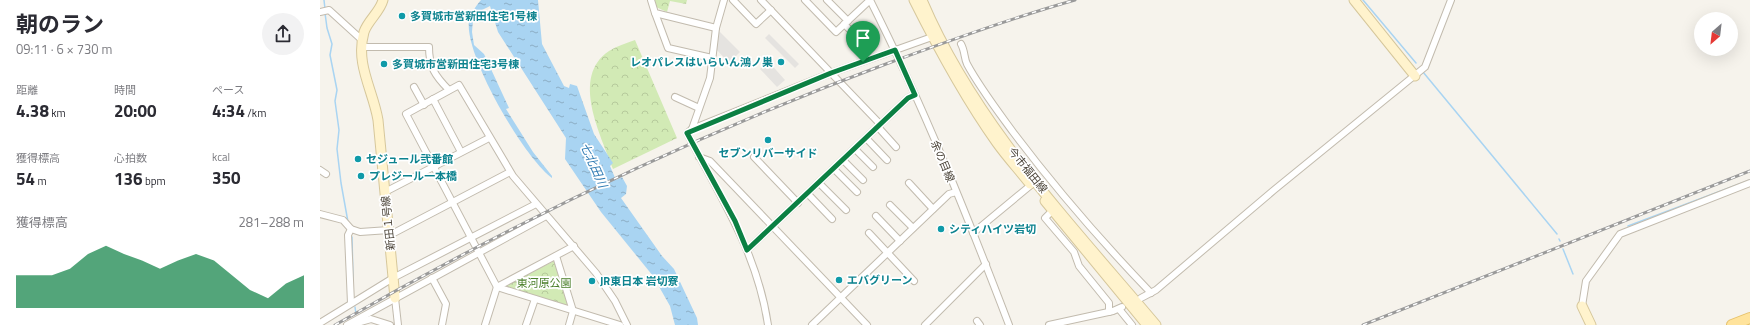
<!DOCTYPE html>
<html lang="ja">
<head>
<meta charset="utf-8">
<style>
  :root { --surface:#fff; --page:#f2f2f3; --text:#2b2b33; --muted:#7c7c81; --accent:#0b8043 }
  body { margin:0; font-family:"Titillium Web","Noto Sans JP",sans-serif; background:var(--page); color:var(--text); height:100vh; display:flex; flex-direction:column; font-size:15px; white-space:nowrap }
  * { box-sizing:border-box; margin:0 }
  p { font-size:13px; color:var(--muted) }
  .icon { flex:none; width:22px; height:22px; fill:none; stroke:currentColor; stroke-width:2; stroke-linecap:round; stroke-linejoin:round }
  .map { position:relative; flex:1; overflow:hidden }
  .details { display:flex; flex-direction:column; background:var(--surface); width:320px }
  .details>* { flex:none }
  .needle { width:26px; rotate:208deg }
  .tools { position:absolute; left:1374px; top:12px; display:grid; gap:8px }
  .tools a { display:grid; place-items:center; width:44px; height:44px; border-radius:50%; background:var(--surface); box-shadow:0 4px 16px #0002; font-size:20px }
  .pin { position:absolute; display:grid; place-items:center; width:34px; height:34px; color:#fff; margin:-41px -17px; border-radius:50% 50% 50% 0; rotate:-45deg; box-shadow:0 0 4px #0007 }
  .pin .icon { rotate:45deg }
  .round { display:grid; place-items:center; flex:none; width:42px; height:42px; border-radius:21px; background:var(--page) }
  .headline { display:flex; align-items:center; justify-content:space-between; height:68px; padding:0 16px }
  h1 { font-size:22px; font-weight:700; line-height:30px }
  .metrics { display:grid; grid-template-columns:repeat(3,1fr); gap:6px; height:68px; padding:4px 16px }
  .metrics div { display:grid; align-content:center }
  .metrics b { font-size:17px; font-weight:700 }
  .metrics small { font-size:11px; font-weight:400 }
  .metrics p { font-size:11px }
  .chart { height:112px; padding:8px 16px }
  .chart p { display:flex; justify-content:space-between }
  .chart svg { width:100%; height:72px; margin-top:4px; fill:var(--accent); opacity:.7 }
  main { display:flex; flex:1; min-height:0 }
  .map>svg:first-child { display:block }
  .forest { fill:url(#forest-crowns) }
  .parking { fill:#e5e3e0 }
  .water { fill:url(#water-ripples) }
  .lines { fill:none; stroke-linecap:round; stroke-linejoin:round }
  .stream { stroke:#a9d4f2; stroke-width:1.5 }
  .street-casing { stroke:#c2bbae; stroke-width:8 }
  .secondary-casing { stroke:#d6c79b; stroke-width:11 }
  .primary-casing { stroke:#e6c16a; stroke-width:12 }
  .street { stroke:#fff; stroke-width:6 }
  .secondary { stroke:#fff3cd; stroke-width:9 }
  .primary { stroke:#ffe39c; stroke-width:10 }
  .rail-casing { stroke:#9a9a9a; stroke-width:3 }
  .rail { stroke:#fff; stroke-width:1.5; stroke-dasharray:4.5; stroke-linecap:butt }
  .route-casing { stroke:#fff; stroke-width:8 }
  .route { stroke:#0b8043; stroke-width:5 }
  .culture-dot { fill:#0f9aa8; stroke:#fff; stroke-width:1.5 }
  .labels { text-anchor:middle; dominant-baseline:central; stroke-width:3.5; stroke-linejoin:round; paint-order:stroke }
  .culture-label { font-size:11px; font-weight:bold; fill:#0d838f; stroke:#fff; text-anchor:start }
  .street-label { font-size:11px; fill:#4b4439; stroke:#fff }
  .park-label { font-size:11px; fill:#4a7f2a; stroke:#fff }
  .water-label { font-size:12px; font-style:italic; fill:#2e7ab2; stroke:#fff }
</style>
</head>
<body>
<main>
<section class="details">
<div class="headline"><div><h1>朝のラン</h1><p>09:11 · 6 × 730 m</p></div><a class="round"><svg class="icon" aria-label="share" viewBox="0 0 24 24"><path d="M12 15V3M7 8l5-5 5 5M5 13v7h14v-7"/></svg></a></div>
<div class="metrics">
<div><p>距離</p><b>4.38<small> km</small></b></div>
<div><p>時間</p><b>20:00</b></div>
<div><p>ペース</p><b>4:34<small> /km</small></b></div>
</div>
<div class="metrics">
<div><p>獲得標高</p><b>54<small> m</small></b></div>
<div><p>心拍数</p><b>136<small> bpm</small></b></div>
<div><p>kcal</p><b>350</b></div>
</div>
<div class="chart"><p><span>獲得標高</span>281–288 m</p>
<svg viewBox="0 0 160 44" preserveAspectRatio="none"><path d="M0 44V24L10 24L20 24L30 20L40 11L50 6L60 11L70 15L80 20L90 15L100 11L110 15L120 24L130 33L140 38L150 29L160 24V44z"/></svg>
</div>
</section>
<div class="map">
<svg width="1430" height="325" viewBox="0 0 1430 325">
  <defs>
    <pattern id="forest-crowns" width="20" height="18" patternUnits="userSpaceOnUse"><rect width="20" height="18" fill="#d2eab5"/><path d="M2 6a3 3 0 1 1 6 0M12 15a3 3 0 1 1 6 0" fill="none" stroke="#b6ca9c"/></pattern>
    <pattern id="water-ripples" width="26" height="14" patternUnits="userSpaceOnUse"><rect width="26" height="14" fill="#a9d4f2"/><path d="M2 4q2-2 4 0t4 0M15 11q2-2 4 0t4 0" fill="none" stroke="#8caec5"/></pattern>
  </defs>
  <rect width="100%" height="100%" fill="#f6f3ec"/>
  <!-- forest -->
  <g class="forest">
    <polygon points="333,0 367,0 366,4 350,1 347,12 336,7"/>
    <path d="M 315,40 L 357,138 L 293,169 C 281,135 250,77 289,51 C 297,46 307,43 315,40 Z"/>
    <polygon points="234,261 249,303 247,306 187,288 187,285"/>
  </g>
  <!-- parking -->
  <g class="parking">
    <polygon points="399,31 420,52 409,63 396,49"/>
    <polygon points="449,34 479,64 475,68 445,38"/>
    <polygon points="448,61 465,80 457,87 440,69"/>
  </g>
  <!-- water -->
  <path class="water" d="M 161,0 L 218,0 L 222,44 L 244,86 L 249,88 L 250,84 L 257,86 L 274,134 L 293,163 L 290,166 L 296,180 L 302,177 L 307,186 L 306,194 L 301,198 L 342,256 L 354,269 L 377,318 L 378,325 L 355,325 L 350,306 L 333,276 L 281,212 L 245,159 L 246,138 L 178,32 L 170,6 L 160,11 L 153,20 L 152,32 L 154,45 L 164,54 L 189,108 L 186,109 L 213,152 L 232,176 L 232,178 C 204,158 144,55 149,21 C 150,14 156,6 161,0 Z"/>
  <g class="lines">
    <!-- stream -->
    <g class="stream">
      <polyline points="4,0 5,9"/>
      <polyline points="1043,0 1096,63"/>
      <polyline points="5,13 7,28 12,44 10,55 17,90 15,101 19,130 17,149 21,183 28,222"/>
      <polyline points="1103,72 1237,234"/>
      <polyline points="1308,226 1430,180"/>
      <polyline points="32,237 33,280"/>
      <polyline points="1239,239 1240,241"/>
      <polyline points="1243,249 1253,274"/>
      <polyline points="35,307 36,314"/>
    </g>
    <defs>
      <g id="street">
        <polyline points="331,0 335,13 396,28"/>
        <path d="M 404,0 L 396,28 L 390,78 L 372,129 L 367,133 C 400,197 437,251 448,325"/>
        <polyline points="413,0 436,24 451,10"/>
        <polyline points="441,0 560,124"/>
        <polyline points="485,0 516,32 550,0"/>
        <polyline points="507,0 528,21"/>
        <path d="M 550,0 C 603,105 647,215 689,325"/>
        <polyline points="0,12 9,10 42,40"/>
        <polyline points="335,13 348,48 392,58"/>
        <polyline points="524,24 548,48"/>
        <path d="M 641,44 C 645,51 644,58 647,64 C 660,88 677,110 693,132 C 736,189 782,242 831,293"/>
        <path d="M 42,47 L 109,47 C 109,67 115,76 129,90"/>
        <polyline points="94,87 104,105"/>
        <polyline points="355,97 379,108"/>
        <polyline points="113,99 141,152"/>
        <polyline points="558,127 576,147"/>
        <polyline points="372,129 511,73 612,37"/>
        <polyline points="546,138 567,160"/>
        <polyline points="535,149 553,167"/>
        <polyline points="379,157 390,161 547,325"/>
        <polyline points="434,157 478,203"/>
        <polyline points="523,160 543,180"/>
        <polyline points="514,169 537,192"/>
        <polyline points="0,170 6,174"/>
        <polyline points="499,183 526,210"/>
        <polyline points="589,183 613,209"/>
        <polyline points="65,192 169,138"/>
        <polyline points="488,194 512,219"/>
        <polyline points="570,205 593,228"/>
        <polyline points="732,211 725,218 754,252 759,266 789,303 789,312"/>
        <polyline points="0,214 23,220 31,229 40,232 69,230"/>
        <polyline points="556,216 580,241"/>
        <polyline points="31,229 28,235 31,303"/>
        <polyline points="549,233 594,281"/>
        <polyline points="653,233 711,185"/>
        <polyline points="70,235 190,172"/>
        <polyline points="427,250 588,98 595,95"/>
        <polyline points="236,256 253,311 249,325"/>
        <polyline points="112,278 126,304 122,325"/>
        <polyline points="75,298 78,325"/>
        <polyline points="821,298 836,290 954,190 1105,67 1131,0"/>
        <polyline points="1262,306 1266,281 1300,234 1430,183"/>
        <polyline points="799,309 812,325"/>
        <polyline points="657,321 660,325"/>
        <polyline points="0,323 73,278 216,204"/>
        <polyline points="34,324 51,319 70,325"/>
        <polyline points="27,325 226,216"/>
        <polyline points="165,325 177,287 254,246"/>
        <polyline points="206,325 215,299"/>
        <polyline points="300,325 177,287 86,114 139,85 193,176 276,273 295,301 307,325"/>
        <polyline points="492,325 629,194 636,192"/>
        <polyline points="605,325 666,264"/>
        <polyline points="729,325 793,311 802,307"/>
      </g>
      <g id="secondary">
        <path d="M 63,0 C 60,12 48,20 44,32 C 35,64 53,90 58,120 L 75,298"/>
        <path d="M 594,0 C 619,50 645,98 677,143 C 687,157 699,170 710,184"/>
        <path d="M 602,0 C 654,123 751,224 836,325"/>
        <polyline points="1034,0 1095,76"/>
        <polyline points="725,201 827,325"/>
        <polyline points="1262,306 1271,325"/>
      </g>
      <polyline id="primary" points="1412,325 1430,318"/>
    </defs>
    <!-- street casing -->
    <use href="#street" class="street-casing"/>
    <!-- secondary casing -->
    <use href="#secondary" class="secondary-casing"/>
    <!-- primary casing -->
    <use href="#primary" class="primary-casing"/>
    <!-- street -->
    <use href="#street" class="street"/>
    <!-- secondary -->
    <use href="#secondary" class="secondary"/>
    <!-- primary -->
    <use href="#primary" class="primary"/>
    <defs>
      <g id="rail">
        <path d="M 15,325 C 191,224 375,135 566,64 C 628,41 691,18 755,0"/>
        <polyline points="1043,325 1430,171"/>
      </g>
    </defs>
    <!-- rail casing -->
    <use href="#rail" class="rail-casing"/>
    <!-- rail -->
    <use href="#rail" class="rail"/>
  </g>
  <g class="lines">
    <defs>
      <polygon id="route" points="575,50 595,95 588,98 427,250 415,221 367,133 511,73"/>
    </defs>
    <!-- route casing -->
    <use href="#route" class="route-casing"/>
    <!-- route -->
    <use href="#route" class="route"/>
  </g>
  <!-- markers -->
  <g class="culture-dot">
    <circle cx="82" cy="16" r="4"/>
    <circle cx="461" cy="62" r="4"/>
    <circle cx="64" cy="64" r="4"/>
    <circle cx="448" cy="140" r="4"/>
    <circle cx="38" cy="159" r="4"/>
    <circle cx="41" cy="176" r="4"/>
    <circle cx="621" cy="229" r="4"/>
    <circle cx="519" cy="280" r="4"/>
    <circle cx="272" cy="281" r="4"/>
  </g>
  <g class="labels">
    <!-- culture labels -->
    <g class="culture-label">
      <text x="90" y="16">多賀城市営新田住宅1号棟</text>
      <text x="453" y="62" text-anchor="end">レオパレスはいらいん鴻ノ巣</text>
      <text x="72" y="64">多賀城市営新田住宅3号棟</text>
      <text x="448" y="153" text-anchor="middle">セブンリバーサイド</text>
      <text x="46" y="159">セジュール弐番館</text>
      <text x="49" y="176">プレジール一本橋</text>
      <text x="629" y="229">シティハイツ岩切</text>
      <text x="527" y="280">エバグリーン</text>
      <text x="280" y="281">JR東日本 岩切寮</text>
    </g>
    <!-- street labels -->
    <g class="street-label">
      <text transform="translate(623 161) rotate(67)">余の目線</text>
      <text transform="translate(708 170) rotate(51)">今市福田線</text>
      <text transform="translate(68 223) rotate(-96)">新田１号線</text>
    </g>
    <!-- park labels -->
    <g class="park-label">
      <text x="224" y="283">東河原公園</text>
    </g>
    <!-- water labels -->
    <g class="water-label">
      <text transform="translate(274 165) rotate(66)">七北田川</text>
    </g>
  </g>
</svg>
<div class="tools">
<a><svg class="needle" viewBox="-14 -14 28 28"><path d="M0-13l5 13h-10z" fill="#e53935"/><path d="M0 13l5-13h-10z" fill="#7c7c81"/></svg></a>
</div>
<div class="pin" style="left:543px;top:62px;background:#1e9e55"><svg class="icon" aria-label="arrive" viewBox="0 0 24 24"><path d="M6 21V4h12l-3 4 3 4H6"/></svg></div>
</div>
</main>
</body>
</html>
